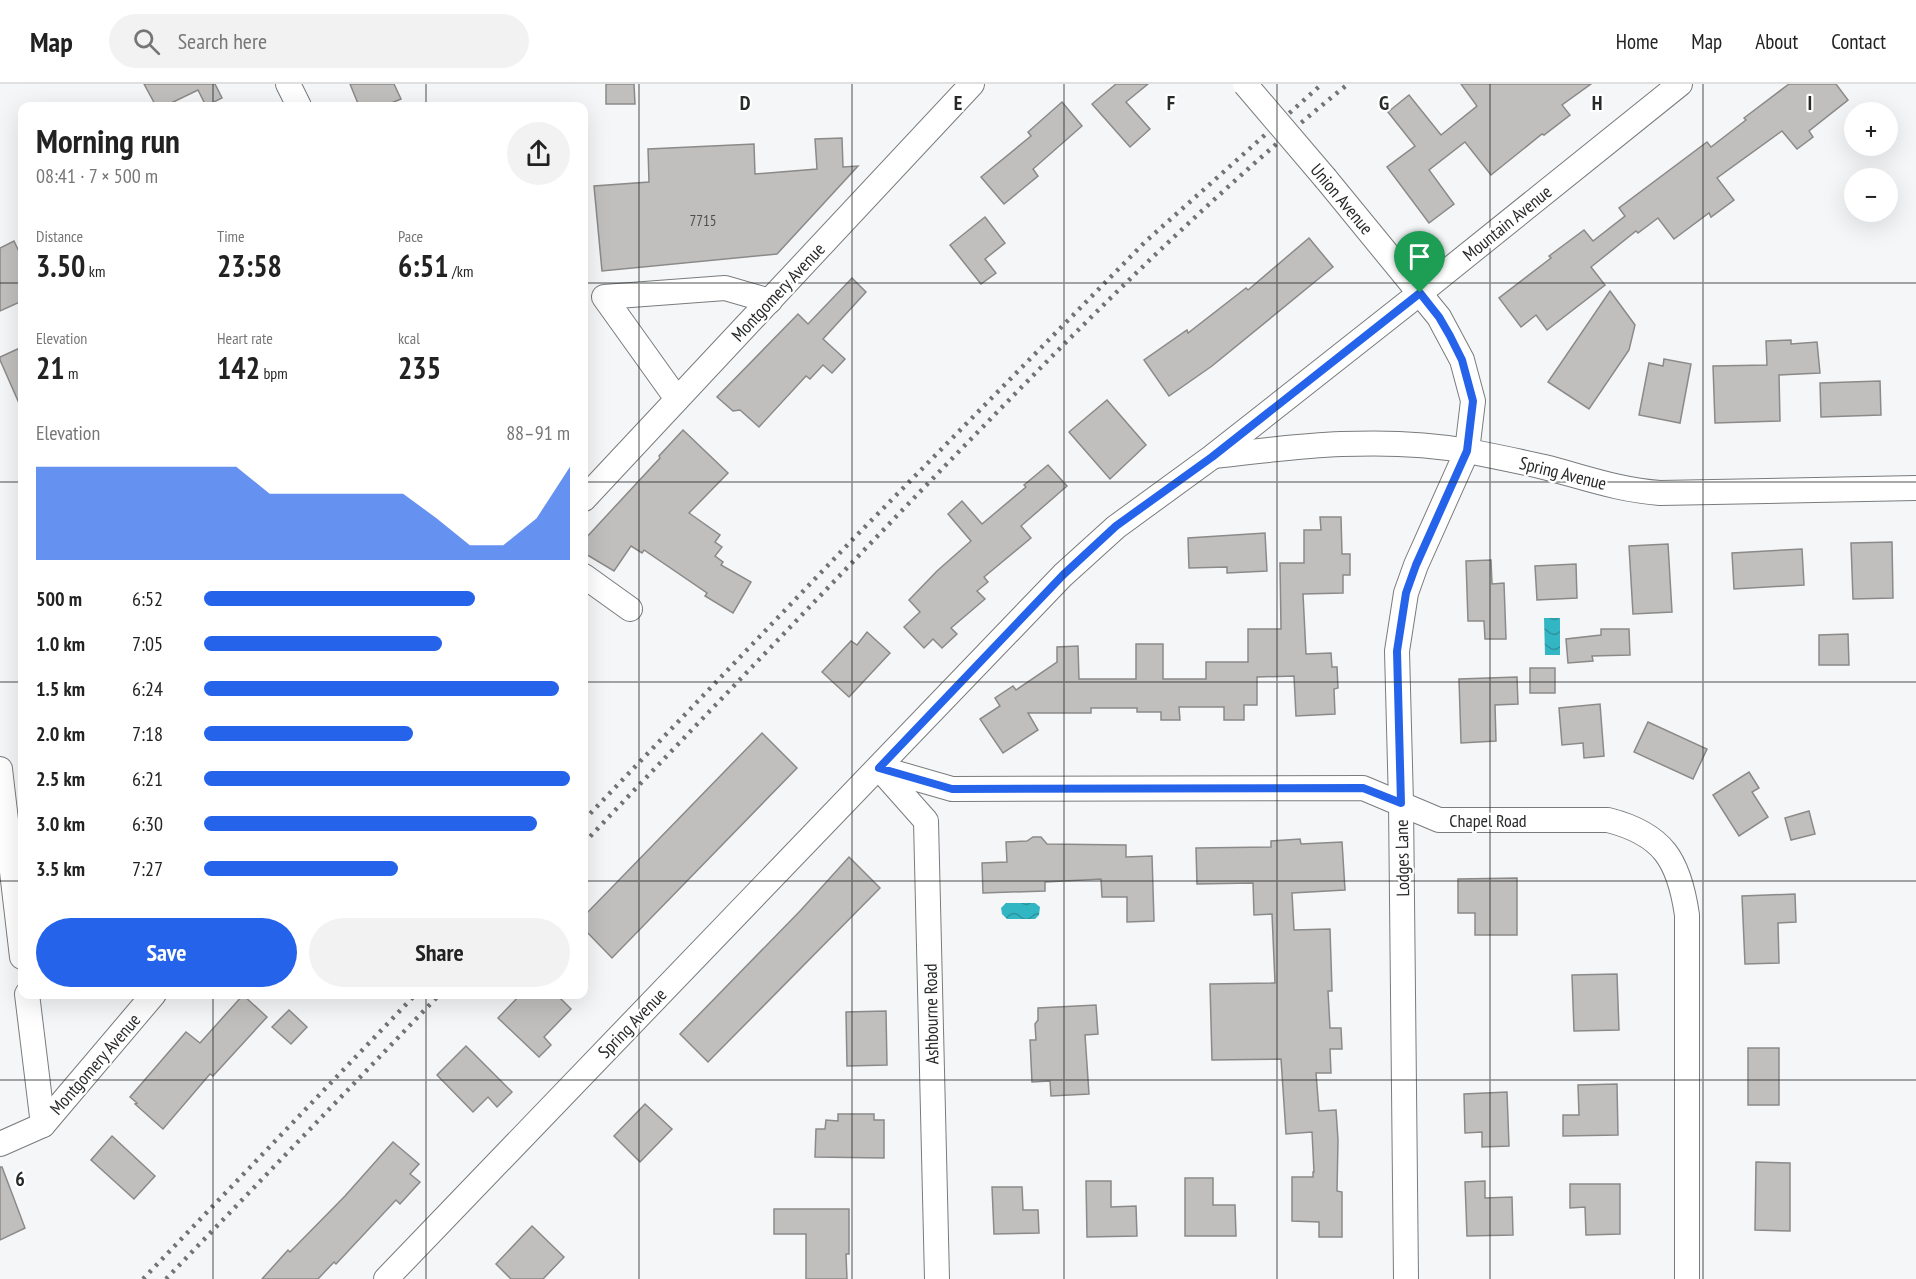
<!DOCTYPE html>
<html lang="en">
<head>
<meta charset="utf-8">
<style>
  :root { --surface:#fff; --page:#f2f2f2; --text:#222; --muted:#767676; --line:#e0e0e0; --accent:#2563eb }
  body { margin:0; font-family:"PT Sans Narrow",sans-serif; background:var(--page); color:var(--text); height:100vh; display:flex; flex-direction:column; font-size:22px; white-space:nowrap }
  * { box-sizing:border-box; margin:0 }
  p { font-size:20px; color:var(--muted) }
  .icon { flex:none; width:33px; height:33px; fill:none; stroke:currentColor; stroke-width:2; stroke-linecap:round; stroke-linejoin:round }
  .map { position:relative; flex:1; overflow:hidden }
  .panel { position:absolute; left:18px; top:18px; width:570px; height:897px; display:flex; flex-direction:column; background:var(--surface); border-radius:12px; box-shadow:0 6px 24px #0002 }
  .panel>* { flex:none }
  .fabs { position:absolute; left:1844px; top:18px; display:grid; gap:12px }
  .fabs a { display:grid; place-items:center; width:54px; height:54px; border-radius:50%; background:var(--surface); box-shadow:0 6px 24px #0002; font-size:30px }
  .pin { position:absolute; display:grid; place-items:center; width:51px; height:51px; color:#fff; margin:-62px -26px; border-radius:50% 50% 50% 0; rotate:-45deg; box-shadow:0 0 6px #0007 }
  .pin .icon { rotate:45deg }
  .round { display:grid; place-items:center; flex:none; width:63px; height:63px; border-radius:32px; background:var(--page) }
  .headline { display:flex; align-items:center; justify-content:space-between; height:102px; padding:0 18px }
  h1 { font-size:33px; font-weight:600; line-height:45px }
  .figures { display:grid; grid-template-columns:repeat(3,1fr); gap:9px; height:102px; padding:6px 18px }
  .figures div { display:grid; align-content:center }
  .figures b { font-size:30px; font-weight:600 }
  .figures small { font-size:16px; font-weight:400 }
  .figures p { font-size:16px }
  .chart { height:168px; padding:12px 18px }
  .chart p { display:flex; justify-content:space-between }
  .chart svg { width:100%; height:108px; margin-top:6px; fill:var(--accent); opacity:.7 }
  .action { display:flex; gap:12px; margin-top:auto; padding:12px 18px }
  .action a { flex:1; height:69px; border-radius:36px; background:var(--accent); color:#fff; font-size:24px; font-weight:600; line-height:69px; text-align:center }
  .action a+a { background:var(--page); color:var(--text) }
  ul { padding:0 18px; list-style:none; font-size:20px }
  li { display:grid; grid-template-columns:96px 72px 1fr; align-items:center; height:45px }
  li i { height:15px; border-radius:8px; background:var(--accent) }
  header { display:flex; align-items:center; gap:36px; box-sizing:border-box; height:84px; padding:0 30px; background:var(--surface); border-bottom:2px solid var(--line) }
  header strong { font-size:28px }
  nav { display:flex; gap:33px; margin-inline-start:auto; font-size:21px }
  .search { width:420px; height:54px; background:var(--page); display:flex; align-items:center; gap:15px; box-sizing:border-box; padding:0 21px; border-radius:33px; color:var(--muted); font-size:22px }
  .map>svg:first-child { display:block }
  .water { fill:url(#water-waves) }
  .building { fill:#c1bfbe; stroke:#8b8a89; stroke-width:1.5 }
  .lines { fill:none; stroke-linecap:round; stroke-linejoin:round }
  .minor-casing { stroke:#7a7b7c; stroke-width:26 }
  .minor { stroke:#fff; stroke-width:24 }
  .rail { stroke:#727374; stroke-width:4.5; stroke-dasharray:3 6; stroke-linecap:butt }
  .minor-bridge-casing { stroke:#7a7b7c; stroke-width:26; stroke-linecap:butt }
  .minor-bridge { stroke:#fff; stroke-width:24 }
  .route-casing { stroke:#fff; stroke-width:12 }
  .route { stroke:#2563eb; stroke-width:8 }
  .grid { fill:none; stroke:#282929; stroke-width:1.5; stroke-opacity:0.55 }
  .labels { text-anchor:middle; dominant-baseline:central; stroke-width:4.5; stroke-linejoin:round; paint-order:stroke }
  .number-label { font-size:15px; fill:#4e4e4e }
  .street-label { font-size:18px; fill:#282929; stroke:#fff }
  .grid-label { font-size:20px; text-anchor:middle; font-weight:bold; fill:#282929; stroke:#fff; stroke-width:4.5; stroke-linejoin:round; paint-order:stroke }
</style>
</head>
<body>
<header>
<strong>Map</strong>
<div class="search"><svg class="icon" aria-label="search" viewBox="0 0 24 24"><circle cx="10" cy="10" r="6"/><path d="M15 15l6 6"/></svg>Search here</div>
<nav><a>Home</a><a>Map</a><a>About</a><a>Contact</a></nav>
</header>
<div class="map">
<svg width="1916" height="1195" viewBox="0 0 1916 1195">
  <defs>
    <pattern id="water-waves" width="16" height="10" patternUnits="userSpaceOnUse" patternTransform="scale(1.5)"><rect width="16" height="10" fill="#33b6c4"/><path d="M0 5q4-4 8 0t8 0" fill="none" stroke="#2b949f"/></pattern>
  </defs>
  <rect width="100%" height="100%" fill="#f5f6f8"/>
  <!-- water -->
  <g class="water">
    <polygon points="1544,534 1560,534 1560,571 1545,571"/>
    <polygon points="1006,819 1035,819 1040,823 1039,831 1035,835 1007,835 1002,830 1001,824"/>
  </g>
  <!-- building -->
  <g class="building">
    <polygon points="144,0 215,0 222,14 206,22 198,6 165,22 156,22"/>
    <polygon points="350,0 394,0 401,15 384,22 359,22"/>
    <polygon points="606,0 634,0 635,20 606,20"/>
    <polygon points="1116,0 1148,0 1126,18 1150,45 1130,63 1092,20"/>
    <polygon points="1461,0 1591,0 1562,21 1570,31 1544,51 1542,50 1491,91 1465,58 1429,86 1454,120 1429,139 1387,83 1415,62 1388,28 1409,11 1441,51 1477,22"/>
    <polygon points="1789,0 1836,0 1848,16 1809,47 1813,53 1797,65 1782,47 1717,94 1734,116 1711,133 1709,129 1674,155 1658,134 1638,149 1636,147 1591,183 1605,201 1547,246 1536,231 1521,243 1499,214 1551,174 1549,172 1584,146 1593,157 1625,132 1619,124 1707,58 1711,63 1746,36 1744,34"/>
    <polygon points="1062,18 1082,42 1033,85 1038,92 1004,120 981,93 1031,52 1028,48"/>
    <polygon points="842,54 843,83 858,82 777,170 602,187 594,102 649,98 648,65 754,60 755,90 817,85 815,55"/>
    <polygon points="985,133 1005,159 985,175 996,189 981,200 950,161"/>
    <polygon points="1309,154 1333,183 1212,282 1169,312 1144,276 1187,246 1188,249 1246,204 1248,206"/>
    <polygon points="14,157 22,174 22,217 0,227 0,164"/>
    <polygon points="852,194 866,208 823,255 845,275 832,289 823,281 810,295 806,292 759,343 740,326 733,327 717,313 798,230 808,240"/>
    <polygon points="1610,207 1635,241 1629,266 1589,325 1548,298"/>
    <polygon points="1791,256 1791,260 1817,258 1820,289 1779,291 1780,337 1715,339 1713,282 1767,281 1766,257"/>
    <polygon points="22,263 22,326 0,276 0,273"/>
    <polygon points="1664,275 1691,280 1680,339 1639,331 1649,279 1663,282"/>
    <polygon points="1880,297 1881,331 1821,333 1820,299"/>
    <polygon points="1107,316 1146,361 1110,395 1069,348"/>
    <polygon points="683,346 728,389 689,429 720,451 715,458 722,463 715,472 723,478 721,481 751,498 733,529 705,512 707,509 644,466 642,469 631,462 614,487 584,469 584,456 660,374 659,372"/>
    <polygon points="1048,381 1067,402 1021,442 1031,454 984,493 988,498 977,507 985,515 951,544 957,550 942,564 933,555 924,564 904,543 920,528 909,516 937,487 971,457 948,430 962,417 982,440 1026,403 1024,401"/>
    <polygon points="1320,433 1341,433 1342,470 1350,470 1350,491 1343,491 1343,509 1303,510 1306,570 1331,569 1332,583 1337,583 1338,604 1334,605 1335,630 1296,632 1294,592 1257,593 1257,621 1244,621 1244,636 1224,636 1224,623 1179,623 1180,636 1161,636 1161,628 1137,628 1137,624 1091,624 1091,629 1028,629 1038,646 1003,669 980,635 1000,622 995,614 1013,602 1016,606 1057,578 1057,563 1078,562 1079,595 1136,595 1136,560 1163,560 1163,595 1206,595 1206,578 1248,578 1248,545 1281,545 1280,479 1304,479 1304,446 1321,446"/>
    <polygon points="1265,449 1267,487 1227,489 1227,483 1189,484 1188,454"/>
    <polygon points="1892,458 1893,514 1853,515 1851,459"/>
    <polygon points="1668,460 1672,528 1633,530 1629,462"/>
    <polygon points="1802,465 1804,501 1734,505 1732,469"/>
    <polygon points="1491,476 1492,500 1504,499 1506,555 1485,555 1484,537 1468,537 1466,477"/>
    <polygon points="1576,480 1577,514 1537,516 1535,482"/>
    <polygon points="1601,545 1629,545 1630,571 1592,572 1593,577 1568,579 1566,555 1601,551"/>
    <polygon points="867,548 890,569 849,613 822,588 851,557 857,561"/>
    <polygon points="1848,550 1849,581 1819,581 1819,551"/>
    <rect x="1530" y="584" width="25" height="25"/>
    <polygon points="1517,593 1518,620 1495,621 1496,657 1461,659 1459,595"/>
    <polygon points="1600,620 1604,672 1584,674 1583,659 1562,661 1559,624"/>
    <polygon points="1648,638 1707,665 1693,695 1634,668"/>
    <polygon points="762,649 797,684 612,874 584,845 584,832"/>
    <polygon points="1749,688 1759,704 1752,708 1768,733 1739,752 1713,711"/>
    <polygon points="1809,727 1815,750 1791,756 1785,734"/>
    <polygon points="1033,753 1041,753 1047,760 1126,761 1126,773 1152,772 1154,837 1127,838 1127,813 1102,813 1101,795 1045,798 1045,807 983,809 982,779 1007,778 1006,758 1027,757"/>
    <polygon points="1300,755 1301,760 1342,758 1345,806 1292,809 1294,846 1330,845 1332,907 1328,907 1330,944 1341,944 1342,965 1330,965 1331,989 1316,989 1319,1027 1336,1026 1338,1056 1337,1107 1342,1108 1342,1153 1319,1153 1319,1138 1292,1137 1292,1093 1313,1093 1313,1088 1314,1088 1312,1048 1286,1050 1281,975 1212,976 1210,900 1275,899 1272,830 1254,831 1253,799 1197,800 1196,764 1271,763 1271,757"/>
    <polygon points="849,773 880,804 708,978 680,950 801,826"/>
    <polygon points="1517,794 1517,851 1475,851 1475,829 1458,829 1458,795"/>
    <polygon points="1795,810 1796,838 1778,839 1779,879 1745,880 1742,812"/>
    <polygon points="1617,890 1619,946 1574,947 1572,891"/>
    <polygon points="521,910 556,910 571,925 544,953 551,961 539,973 498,934"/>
    <polygon points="243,911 267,933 213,992 210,990 163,1045 135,1020 137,1019 130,1013 186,948 200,959"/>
    <polygon points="1096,921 1098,950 1085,951 1089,1010 1051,1012 1050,997 1032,998 1030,956 1036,956 1035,940 1038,936 1038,924"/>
    <polygon points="289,926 307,943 291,960 272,943"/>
    <polygon points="886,927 887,981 847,982 846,928"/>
    <polygon points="466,962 512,1008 497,1023 488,1013 473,1028 437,991"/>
    <rect x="1748" y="964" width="31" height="57"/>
    <polygon points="1617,1000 1618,1051 1563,1052 1563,1031 1579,1031 1578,1001"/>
    <polygon points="1507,1008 1509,1062 1482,1063 1482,1048 1465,1049 1464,1010"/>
    <polygon points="645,1020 672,1045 640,1078 614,1052"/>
    <polygon points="838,1030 874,1030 874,1036 884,1036 884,1074 815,1073 816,1045 825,1045 826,1036 838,1037"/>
    <polygon points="112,1052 155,1092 134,1115 91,1076"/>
    <polygon points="393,1058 419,1080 410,1090 420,1098 400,1120 396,1116 336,1180 334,1178 318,1195 262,1195 288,1166 290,1168 345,1112"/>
    <polygon points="1756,1078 1790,1079 1790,1147 1755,1146"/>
    <polygon points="0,1083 2,1083 25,1144 0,1156"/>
    <polygon points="1185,1094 1213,1094 1213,1121 1235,1121 1236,1152 1185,1152"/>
    <polygon points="1086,1097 1111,1097 1111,1123 1136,1122 1137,1152 1087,1153"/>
    <polygon points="1485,1097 1485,1114 1512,1113 1513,1151 1467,1152 1465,1098"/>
    <polygon points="1570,1100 1620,1100 1620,1150 1586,1151 1585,1123 1570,1124"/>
    <polygon points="992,1103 1022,1103 1023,1126 1038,1126 1039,1149 994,1150"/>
    <polygon points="774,1125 849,1125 849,1170 846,1170 847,1195 806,1195 806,1150 774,1150"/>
    <polygon points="532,1142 564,1173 543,1195 511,1195 496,1180"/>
  </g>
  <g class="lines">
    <defs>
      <g id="minor">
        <polyline points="288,0 299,22"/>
        <polyline points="1326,95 1439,233 1462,276 1473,317 1467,367 1416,481 1406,509 1397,567 1401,719 1406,1195"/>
        <polyline points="677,315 604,213 725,204 770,217"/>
        <path d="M 1214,372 C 1299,362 1383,352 1468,367 C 1493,372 1519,377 1544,383 C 1584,393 1618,406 1660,409 L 1916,404"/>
        <polyline points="584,415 972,0"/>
        <polyline points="584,492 630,525"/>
        <path d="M 879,684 L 952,705 L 1363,704 L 1439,736 L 1608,736 C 1663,750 1679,776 1687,831 L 1687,1195"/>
        <polyline points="879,684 926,737 937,1195"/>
        <polyline points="0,685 22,873"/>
        <polyline points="27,910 43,1041"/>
        <polyline points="0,1060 43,1041 154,910"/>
        <polyline points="386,1195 1063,491 1116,443 1212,373 1420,209 1680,0"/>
      </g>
    </defs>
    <!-- minor casing -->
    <use href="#minor" class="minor-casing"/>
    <!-- minor -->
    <use href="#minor" class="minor"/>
    <!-- rail -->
    <g class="rail">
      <polyline points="584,736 856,452 1145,158 1322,0"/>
      <path d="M 584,759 C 693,644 803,530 913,415 C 1052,271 1192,126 1348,0"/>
      <polyline points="143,1195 416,910"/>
      <polyline points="166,1195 440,910"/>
    </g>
    <defs>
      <polyline id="minor-bridge" points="1245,0 1326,95"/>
    </defs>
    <!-- minor-bridge casing -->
    <use href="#minor-bridge" class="minor-bridge-casing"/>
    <!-- minor-bridge -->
    <use href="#minor-bridge" class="minor-bridge"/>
  </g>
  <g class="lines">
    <defs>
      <polygon id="route" points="1420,209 1439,233 1450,252 1462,276 1473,317 1467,367 1416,481 1406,509 1397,567 1401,719 1363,704 952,705 879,684 1063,491 1116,442 1212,373"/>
    </defs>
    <!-- route casing -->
    <use href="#route" class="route-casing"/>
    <!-- route -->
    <use href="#route" class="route"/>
  </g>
  <!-- grid -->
  <path class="grid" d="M 213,0 L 213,22M 426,0 L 426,22M 639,0 L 639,1195M 852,0 L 852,1195M 1064,0 L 1064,1195M 1277,0 L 1277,1195M 1490,0 L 1490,1195M 1703,0 L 1703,1195M 0,199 L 22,199M 584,199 L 1916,199M 0,398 L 22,398M 584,398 L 1916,398M 0,598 L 22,598M 584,598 L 1916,598M 0,797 L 22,797M 584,797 L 1916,797M 213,910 L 213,1195M 426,910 L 426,1195M 0,996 L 1916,996"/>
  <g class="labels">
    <!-- number labels -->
    <g class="number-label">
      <text x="703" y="136">7715</text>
    </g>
    <!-- street labels -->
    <g class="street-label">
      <text transform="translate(1342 115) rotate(50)">Union Avenue</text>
      <text transform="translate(1507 139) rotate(-39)">Mountain Avenue</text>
      <text transform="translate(778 208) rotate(-47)">Montgomery Avenue</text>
      <text transform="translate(1563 389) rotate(14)">Spring Avenue</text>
      <text x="1488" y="736">Chapel Road</text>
      <text transform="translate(1402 774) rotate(-91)">Lodges Lane</text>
      <text transform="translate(931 930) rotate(-91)">Ashbourne Road</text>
      <text transform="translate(632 939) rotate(-46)">Spring Avenue</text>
      <text transform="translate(95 980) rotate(-49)">Montgomery Avenue</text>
    </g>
  </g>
  <g class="grid-label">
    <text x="745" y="26">D</text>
    <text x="958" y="26">E</text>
    <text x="1171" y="26">F</text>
    <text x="1384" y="26">G</text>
    <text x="1597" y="26">H</text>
    <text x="1810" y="26">I</text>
    <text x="20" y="1102">6</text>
  </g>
</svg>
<div class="fabs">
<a>+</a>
<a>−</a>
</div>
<div class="pin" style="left:1420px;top:209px;background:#1e9e55"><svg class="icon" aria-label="arrive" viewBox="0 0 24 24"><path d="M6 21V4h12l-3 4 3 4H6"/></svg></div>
<section class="panel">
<div class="headline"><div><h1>Morning run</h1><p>08:41 · 7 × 500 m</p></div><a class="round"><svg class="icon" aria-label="share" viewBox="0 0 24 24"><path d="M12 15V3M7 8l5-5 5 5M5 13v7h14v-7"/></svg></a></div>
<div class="figures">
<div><p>Distance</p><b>3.50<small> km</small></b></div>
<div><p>Time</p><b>23:58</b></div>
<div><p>Pace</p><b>6:51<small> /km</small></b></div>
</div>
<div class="figures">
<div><p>Elevation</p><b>21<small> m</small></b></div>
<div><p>Heart rate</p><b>142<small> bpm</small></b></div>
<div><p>kcal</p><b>235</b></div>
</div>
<div class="chart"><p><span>Elevation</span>88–91 m</p>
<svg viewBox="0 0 160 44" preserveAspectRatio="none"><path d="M0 44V6L10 6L20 6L30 6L40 6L50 6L60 6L70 17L80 17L90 17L100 17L110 17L120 27L130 38L140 38L150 27L160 6V44z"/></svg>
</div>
<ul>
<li><b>500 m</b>6:52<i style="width:74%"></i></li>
<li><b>1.0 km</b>7:05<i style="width:65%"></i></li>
<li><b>1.5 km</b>6:24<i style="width:97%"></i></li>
<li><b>2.0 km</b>7:18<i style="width:57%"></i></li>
<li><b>2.5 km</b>6:21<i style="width:100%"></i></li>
<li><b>3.0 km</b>6:30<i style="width:91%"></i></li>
<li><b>3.5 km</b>7:27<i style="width:53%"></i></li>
</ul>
<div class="action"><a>Save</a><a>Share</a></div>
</section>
</div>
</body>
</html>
